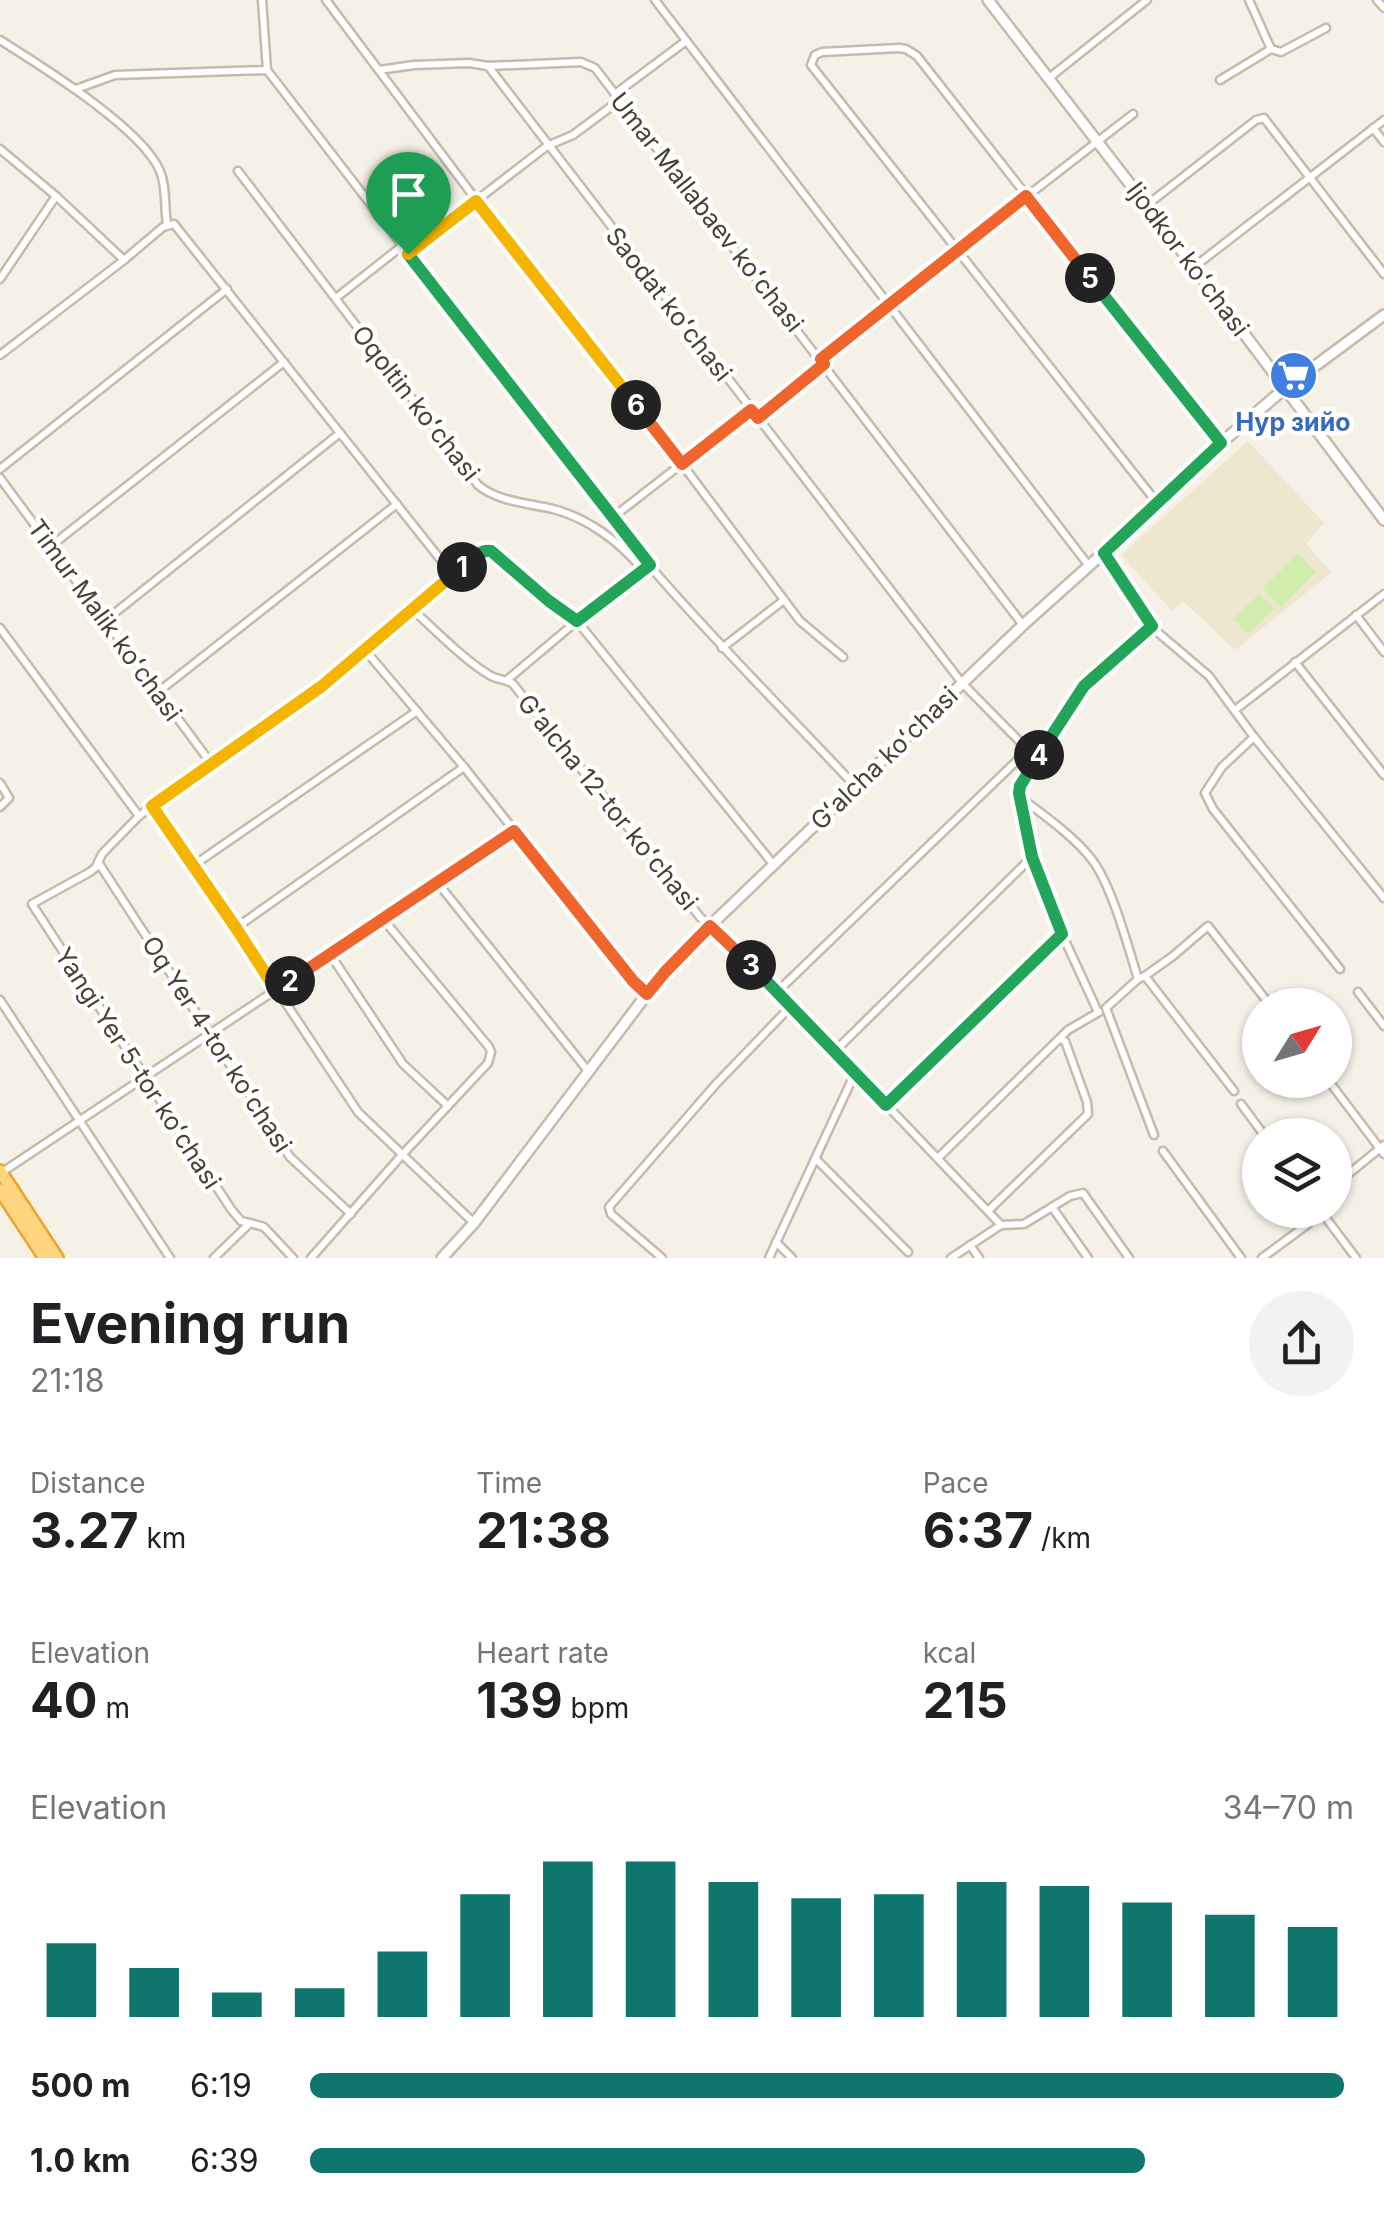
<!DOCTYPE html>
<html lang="en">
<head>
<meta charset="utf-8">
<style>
  :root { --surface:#fff; --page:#f2f2f2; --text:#202124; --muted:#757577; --accent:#0f766e }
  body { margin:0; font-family:Inter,sans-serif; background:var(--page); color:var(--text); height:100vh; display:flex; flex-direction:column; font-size:38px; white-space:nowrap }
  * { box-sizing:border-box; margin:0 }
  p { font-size:32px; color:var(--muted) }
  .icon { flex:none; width:55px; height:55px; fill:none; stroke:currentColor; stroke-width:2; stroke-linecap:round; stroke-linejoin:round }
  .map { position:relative; height:1258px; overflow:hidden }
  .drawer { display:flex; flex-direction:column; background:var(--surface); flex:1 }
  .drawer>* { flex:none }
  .needle { width:65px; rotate:53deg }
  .fabs { position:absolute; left:1242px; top:988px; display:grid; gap:20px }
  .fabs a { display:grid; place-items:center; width:110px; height:110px; border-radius:50%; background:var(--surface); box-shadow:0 2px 8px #0004; font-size:50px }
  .pin { position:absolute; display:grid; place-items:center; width:85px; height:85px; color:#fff; margin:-102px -42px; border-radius:50% 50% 50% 0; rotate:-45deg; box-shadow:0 0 10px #0007 }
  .pin .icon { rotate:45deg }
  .km { position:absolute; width:50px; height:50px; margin:-25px; border-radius:50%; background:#222; color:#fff; font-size:28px; line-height:50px; text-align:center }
  .round { display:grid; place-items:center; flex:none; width:105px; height:105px; border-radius:52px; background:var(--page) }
  .summary { display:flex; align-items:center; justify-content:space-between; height:170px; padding:0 30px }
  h1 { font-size:55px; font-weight:700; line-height:75px }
  .metrics { display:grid; grid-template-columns:repeat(3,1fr); gap:15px; height:170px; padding:10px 30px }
  .metrics div { display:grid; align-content:center }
  .metrics b { font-size:50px; font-weight:700 }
  .metrics small { font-size:28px; font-weight:400 }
  .metrics p { font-size:28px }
  .chart { height:280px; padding:20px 30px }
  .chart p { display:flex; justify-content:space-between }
  .chart svg { width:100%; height:180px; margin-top:10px; stroke:var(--accent); stroke-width:6 }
  ul { padding:0 30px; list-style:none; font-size:32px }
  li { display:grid; grid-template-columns:160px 120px 1fr; align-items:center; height:75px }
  li i { height:25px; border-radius:12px; background:var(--accent) }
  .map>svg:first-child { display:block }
  .education { fill:#efe6d0 }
  .green { fill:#d1edac }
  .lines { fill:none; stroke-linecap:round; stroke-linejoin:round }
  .minor-casing { stroke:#c4bbac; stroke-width:11 }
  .tertiary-casing { stroke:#c4bbac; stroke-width:14 }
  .trunk-casing { stroke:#eca22b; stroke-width:16 }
  .minor { stroke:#fff; stroke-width:6 }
  .tertiary { stroke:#fff; stroke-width:9 }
  .trunk { stroke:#ffd67f; stroke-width:11 }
  .split-1-casing { stroke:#fff; stroke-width:20 }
  .split-2-casing { stroke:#fff; stroke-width:20 }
  .split-3-casing { stroke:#fff; stroke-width:20 }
  .split-4-casing { stroke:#fff; stroke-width:20 }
  .split-5-casing { stroke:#fff; stroke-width:20 }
  .split-6-casing { stroke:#fff; stroke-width:20 }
  .split-7-casing { stroke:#fff; stroke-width:20 }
  .split-1 { stroke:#22a559; stroke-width:12 }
  .split-2 { stroke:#f5b400; stroke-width:12 }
  .split-3 { stroke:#f0652b; stroke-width:12 }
  .split-4 { stroke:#22a559; stroke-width:12 }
  .split-5 { stroke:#22a559; stroke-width:12 }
  .split-6 { stroke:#f0652b; stroke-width:12 }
  .split-7 { stroke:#f5b400; stroke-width:12 }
  .labels { text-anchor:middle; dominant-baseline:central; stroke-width:9; stroke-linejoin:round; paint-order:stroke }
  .street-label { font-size:25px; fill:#494135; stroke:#fff }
  .shop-label { font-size:25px; font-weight:bold; fill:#366cbe; stroke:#fff }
</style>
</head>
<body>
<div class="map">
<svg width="1384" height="1258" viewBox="0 0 1384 1258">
  <rect width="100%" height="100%" fill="#f5f1e7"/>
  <!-- education -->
  <polygon class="education" points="1248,441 1324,523 1306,544 1332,572 1235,650 1183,601 1172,611 1121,555"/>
  <!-- green -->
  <g class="green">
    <polygon points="1298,553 1316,572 1281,607 1262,589"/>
    <polygon points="1259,594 1274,608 1248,634 1233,619"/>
  </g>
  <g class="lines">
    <defs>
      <g id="minor">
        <path d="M 262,0 L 267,70 L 649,565 C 715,642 786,712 855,786"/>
        <polyline points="326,0 477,201 682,464 800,621 843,657"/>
        <polyline points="655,0 1089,566"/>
        <polyline points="1377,0 1384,8"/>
        <path d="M 0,40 C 41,66 142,128 160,171 C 167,188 164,206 167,224"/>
        <polyline points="1271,49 1281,52 1326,28"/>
        <path d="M 488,66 L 962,683 L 1028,750 L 1038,757 L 1020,786 L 1021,798 C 1044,815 1076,838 1093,861 C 1112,887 1128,946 1138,979 L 1145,976 L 1234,1091"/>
        <polyline points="379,70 414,65 469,63 488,66 581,62 595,68 1023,625"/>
        <polyline points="1049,78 1147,0"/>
        <polyline points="1220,80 1271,49 1249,0"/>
        <polyline points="76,89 115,75 267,70"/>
        <polyline points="615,94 686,41"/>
        <polyline points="1373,128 1384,142"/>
        <polyline points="0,149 56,196 124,260"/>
        <path d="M 238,171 L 478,485 C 498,502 529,503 553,509 C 588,518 620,542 643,570"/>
        <polyline points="1147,205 1256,120 1264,118 1384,274"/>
        <polyline points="407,254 547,146 573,135 620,100"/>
        <polyline points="1194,267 1384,120"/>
        <polyline points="0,279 56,196"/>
        <polyline points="336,298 402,246"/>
        <polyline points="0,355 124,260 163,227 174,224 452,574"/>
        <polyline points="821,359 959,249 1133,114"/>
        <polyline points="758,418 824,364"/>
        <polyline points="0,469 227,289"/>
        <polyline points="0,478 210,762"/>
        <polyline points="1158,504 811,65 815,55 822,52 899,48 906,49 917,56 1221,443"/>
        <polyline points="612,518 751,410"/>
        <polyline points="51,546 284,362"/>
        <polyline points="1104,553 1155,630 1209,676 1254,737 1384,898"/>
        <path d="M 411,608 C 434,629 465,661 491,676 C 499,680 506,679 513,684 L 700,917 L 778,991 L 1001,1225"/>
        <polyline points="1356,615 1384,652"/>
        <polyline points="106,620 340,433"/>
        <polyline points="0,628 139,816 211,762 322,685 478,554 486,550 491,551 549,601 577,621 649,565"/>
        <polyline points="722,648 784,600"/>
        <polyline points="365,650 464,767 633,981 647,994"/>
        <polyline points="1295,662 1384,775"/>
        <polyline points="507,680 577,621 773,864"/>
        <polyline points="158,692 397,504"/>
        <polyline points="1235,710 1384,594"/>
        <polyline points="1254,737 1222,767 1205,793 1213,809 1340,969"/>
        <polyline points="1038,757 1084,686 1152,625"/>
        <polyline points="0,783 9,798 0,807"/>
        <polyline points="1021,800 1032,857 1062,934 1098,1012"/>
        <polyline points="152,806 236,928 358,1112 474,1223"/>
        <polyline points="139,816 102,854 96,867 90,872 32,904 231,1209 241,1221 250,1223"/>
        <polyline points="98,862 290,1157 351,1214"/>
        <polyline points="194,865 417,711"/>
        <polyline points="437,882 588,1071"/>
        <polyline points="237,927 464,767"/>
        <polyline points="330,954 403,1064 448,1106"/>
        <polyline points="1145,976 1173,956 1208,926 1270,1005"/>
        <polyline points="1138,979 1106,1008 1154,1135"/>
        <polyline points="778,991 1028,750"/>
        <polyline points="1358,992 1384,1026"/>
        <polyline points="0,1000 170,1258"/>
        <polyline points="1060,1038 1068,1030 1099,1012"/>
        <polyline points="835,1051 1032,857"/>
        <polyline points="1328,1080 1384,1154"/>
        <polyline points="1241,1104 1264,1135"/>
        <polyline points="887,1105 1062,934"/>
        <polyline points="1163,1151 1241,1258"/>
        <polyline points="938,1158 1059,1039 1065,1041 1087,1102 1088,1114 989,1210"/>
        <polyline points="816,1159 908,1252"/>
        <polyline points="1,1173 514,831"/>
        <polyline points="1335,1185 1384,1145"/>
        <polyline points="1052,1207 1070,1196 1083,1193 1129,1258"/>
        <polyline points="1320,1210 1356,1258"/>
        <polyline points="776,1242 792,1258"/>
        <polyline points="970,1245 979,1258"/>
        <polyline points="214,1258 250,1223 264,1227 293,1258"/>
        <polyline points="311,1258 402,1155 488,1063 491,1052 489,1047 383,919"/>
        <polyline points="662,1258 611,1214 609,1207 716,1084 792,1005"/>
        <polyline points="769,1258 855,1073"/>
        <polyline points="951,1258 1001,1225 1024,1224 1052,1207 1088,1258"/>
        <polyline points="1262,1258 1308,1224 1318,1210"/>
      </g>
      <g id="tertiary">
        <polyline points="988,0 1194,267 1384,520"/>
        <polyline points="442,1258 474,1223 647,994 688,947 1023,625 1158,504 1221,443 1284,389 1384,315"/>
      </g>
      <g id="trunk">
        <polyline points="0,1171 57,1258"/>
        <polyline points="0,1190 45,1258"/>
      </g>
    </defs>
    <!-- minor casing -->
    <use href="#minor" class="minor-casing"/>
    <!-- tertiary casing -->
    <use href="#tertiary" class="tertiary-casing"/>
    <!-- trunk casing -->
    <use href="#trunk" class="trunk-casing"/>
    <!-- minor -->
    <use href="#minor" class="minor"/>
    <!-- tertiary -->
    <use href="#tertiary" class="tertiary"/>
    <!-- trunk -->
    <use href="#trunk" class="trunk"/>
  </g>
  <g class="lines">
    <defs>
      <path id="split-1" d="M 408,254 L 650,565 L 577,621 L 549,601 L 491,551 C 480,549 470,560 462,567"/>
      <polyline id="split-2" points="290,981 276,990 236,928 152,806 322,686 462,567"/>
      <polyline id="split-3" points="290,981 514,831 633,981 647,994 665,972 710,926 751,965"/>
      <polyline id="split-4" points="751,965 886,1105 1062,934 1032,857 1019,793 1020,786 1039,755"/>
      <polyline id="split-5" points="1039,755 1084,686 1152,626 1104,553 1221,443 1090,278"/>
      <polyline id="split-6" points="636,405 682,464 751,410 758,418 824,364 821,359 1026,196 1090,278"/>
      <polyline id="split-7" points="408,254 476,201 636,405"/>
    </defs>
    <!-- split-1 casing -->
    <use href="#split-1" class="split-1-casing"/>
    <!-- split-2 casing -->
    <use href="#split-2" class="split-2-casing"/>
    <!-- split-3 casing -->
    <use href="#split-3" class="split-3-casing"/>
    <!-- split-4 casing -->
    <use href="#split-4" class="split-4-casing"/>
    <!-- split-5 casing -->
    <use href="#split-5" class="split-5-casing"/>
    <!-- split-6 casing -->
    <use href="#split-6" class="split-6-casing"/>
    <!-- split-7 casing -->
    <use href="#split-7" class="split-7-casing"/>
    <!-- split-1 -->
    <use href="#split-1" class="split-1"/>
    <!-- split-2 -->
    <use href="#split-2" class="split-2"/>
    <!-- split-3 -->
    <use href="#split-3" class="split-3"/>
    <!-- split-4 -->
    <use href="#split-4" class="split-4"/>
    <!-- split-5 -->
    <use href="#split-5" class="split-5"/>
    <!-- split-6 -->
    <use href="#split-6" class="split-6"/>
    <!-- split-7 -->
    <use href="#split-7" class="split-7"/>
  </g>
  <!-- icons -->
  <defs>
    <symbol id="supermarket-disc" viewBox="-11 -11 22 22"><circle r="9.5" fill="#3f7fe0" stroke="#fff"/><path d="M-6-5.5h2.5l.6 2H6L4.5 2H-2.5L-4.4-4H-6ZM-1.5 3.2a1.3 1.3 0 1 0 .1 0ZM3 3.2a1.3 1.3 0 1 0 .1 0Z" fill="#fff"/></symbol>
  </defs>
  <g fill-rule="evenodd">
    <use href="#supermarket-disc" x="1266" y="348" width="55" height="55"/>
  </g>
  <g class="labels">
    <!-- street labels -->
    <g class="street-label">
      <text transform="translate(707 212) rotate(52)">Umar Mallabaev koʻchasi</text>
      <text transform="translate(1188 259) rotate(53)">Ijodkor koʻchasi</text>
      <text transform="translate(669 304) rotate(52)">Saodat koʻchasi</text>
      <text transform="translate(416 403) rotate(52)">Oqoltin koʻchasi</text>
      <text transform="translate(105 620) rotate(54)">Timur Malik koʻchasi</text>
      <text transform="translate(884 758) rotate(-44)">Gʻalcha koʻchasi</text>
      <text transform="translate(608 802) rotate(51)">Gʻalcha 12-tor koʻchasi</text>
      <text transform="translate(217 1044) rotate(57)">Oq Yer 4-tor koʻchasi</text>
      <text transform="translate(138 1068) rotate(57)">Yangi Yer 5-tor koʻchasi</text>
    </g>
    <!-- shop labels -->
    <g class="shop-label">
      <text x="1293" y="422">Нур зийо</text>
    </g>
  </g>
</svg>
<div class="fabs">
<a><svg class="needle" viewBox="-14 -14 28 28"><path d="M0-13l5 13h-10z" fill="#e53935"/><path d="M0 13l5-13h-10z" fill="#757577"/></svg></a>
<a><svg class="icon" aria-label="layers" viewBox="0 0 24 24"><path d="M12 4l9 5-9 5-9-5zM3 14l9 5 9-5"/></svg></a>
</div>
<div class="pin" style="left:408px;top:254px;background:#1e9e55"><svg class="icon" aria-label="arrive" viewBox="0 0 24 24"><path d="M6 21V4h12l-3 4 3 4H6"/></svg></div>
<b class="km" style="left:462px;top:567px">1</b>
<b class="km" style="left:290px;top:981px">2</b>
<b class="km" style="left:751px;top:965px">3</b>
<b class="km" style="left:1039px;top:755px">4</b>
<b class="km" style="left:1090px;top:278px">5</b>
<b class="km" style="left:636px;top:405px">6</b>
</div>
<section class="drawer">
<div class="summary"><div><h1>Evening run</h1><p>21:18</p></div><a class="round"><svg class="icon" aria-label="share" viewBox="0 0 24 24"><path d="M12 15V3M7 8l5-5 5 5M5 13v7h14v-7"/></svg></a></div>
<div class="metrics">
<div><p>Distance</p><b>3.27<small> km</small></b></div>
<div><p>Time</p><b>21:38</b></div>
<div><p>Pace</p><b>6:37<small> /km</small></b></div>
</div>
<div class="metrics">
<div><p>Elevation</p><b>40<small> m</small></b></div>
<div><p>Heart rate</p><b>139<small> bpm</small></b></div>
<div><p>kcal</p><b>215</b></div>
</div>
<div class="chart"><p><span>Elevation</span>34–70 m</p>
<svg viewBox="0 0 160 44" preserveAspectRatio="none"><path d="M5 44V26M15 44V32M25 44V38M35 44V37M45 44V28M55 44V14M65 44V6M75 44V6M85 44V11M95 44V15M105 44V14M115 44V11M125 44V12M135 44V16M145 44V19M155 44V22"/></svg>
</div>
<ul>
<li><b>500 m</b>6:19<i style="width:99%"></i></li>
<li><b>1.0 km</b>6:39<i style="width:80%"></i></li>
</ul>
</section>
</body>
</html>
